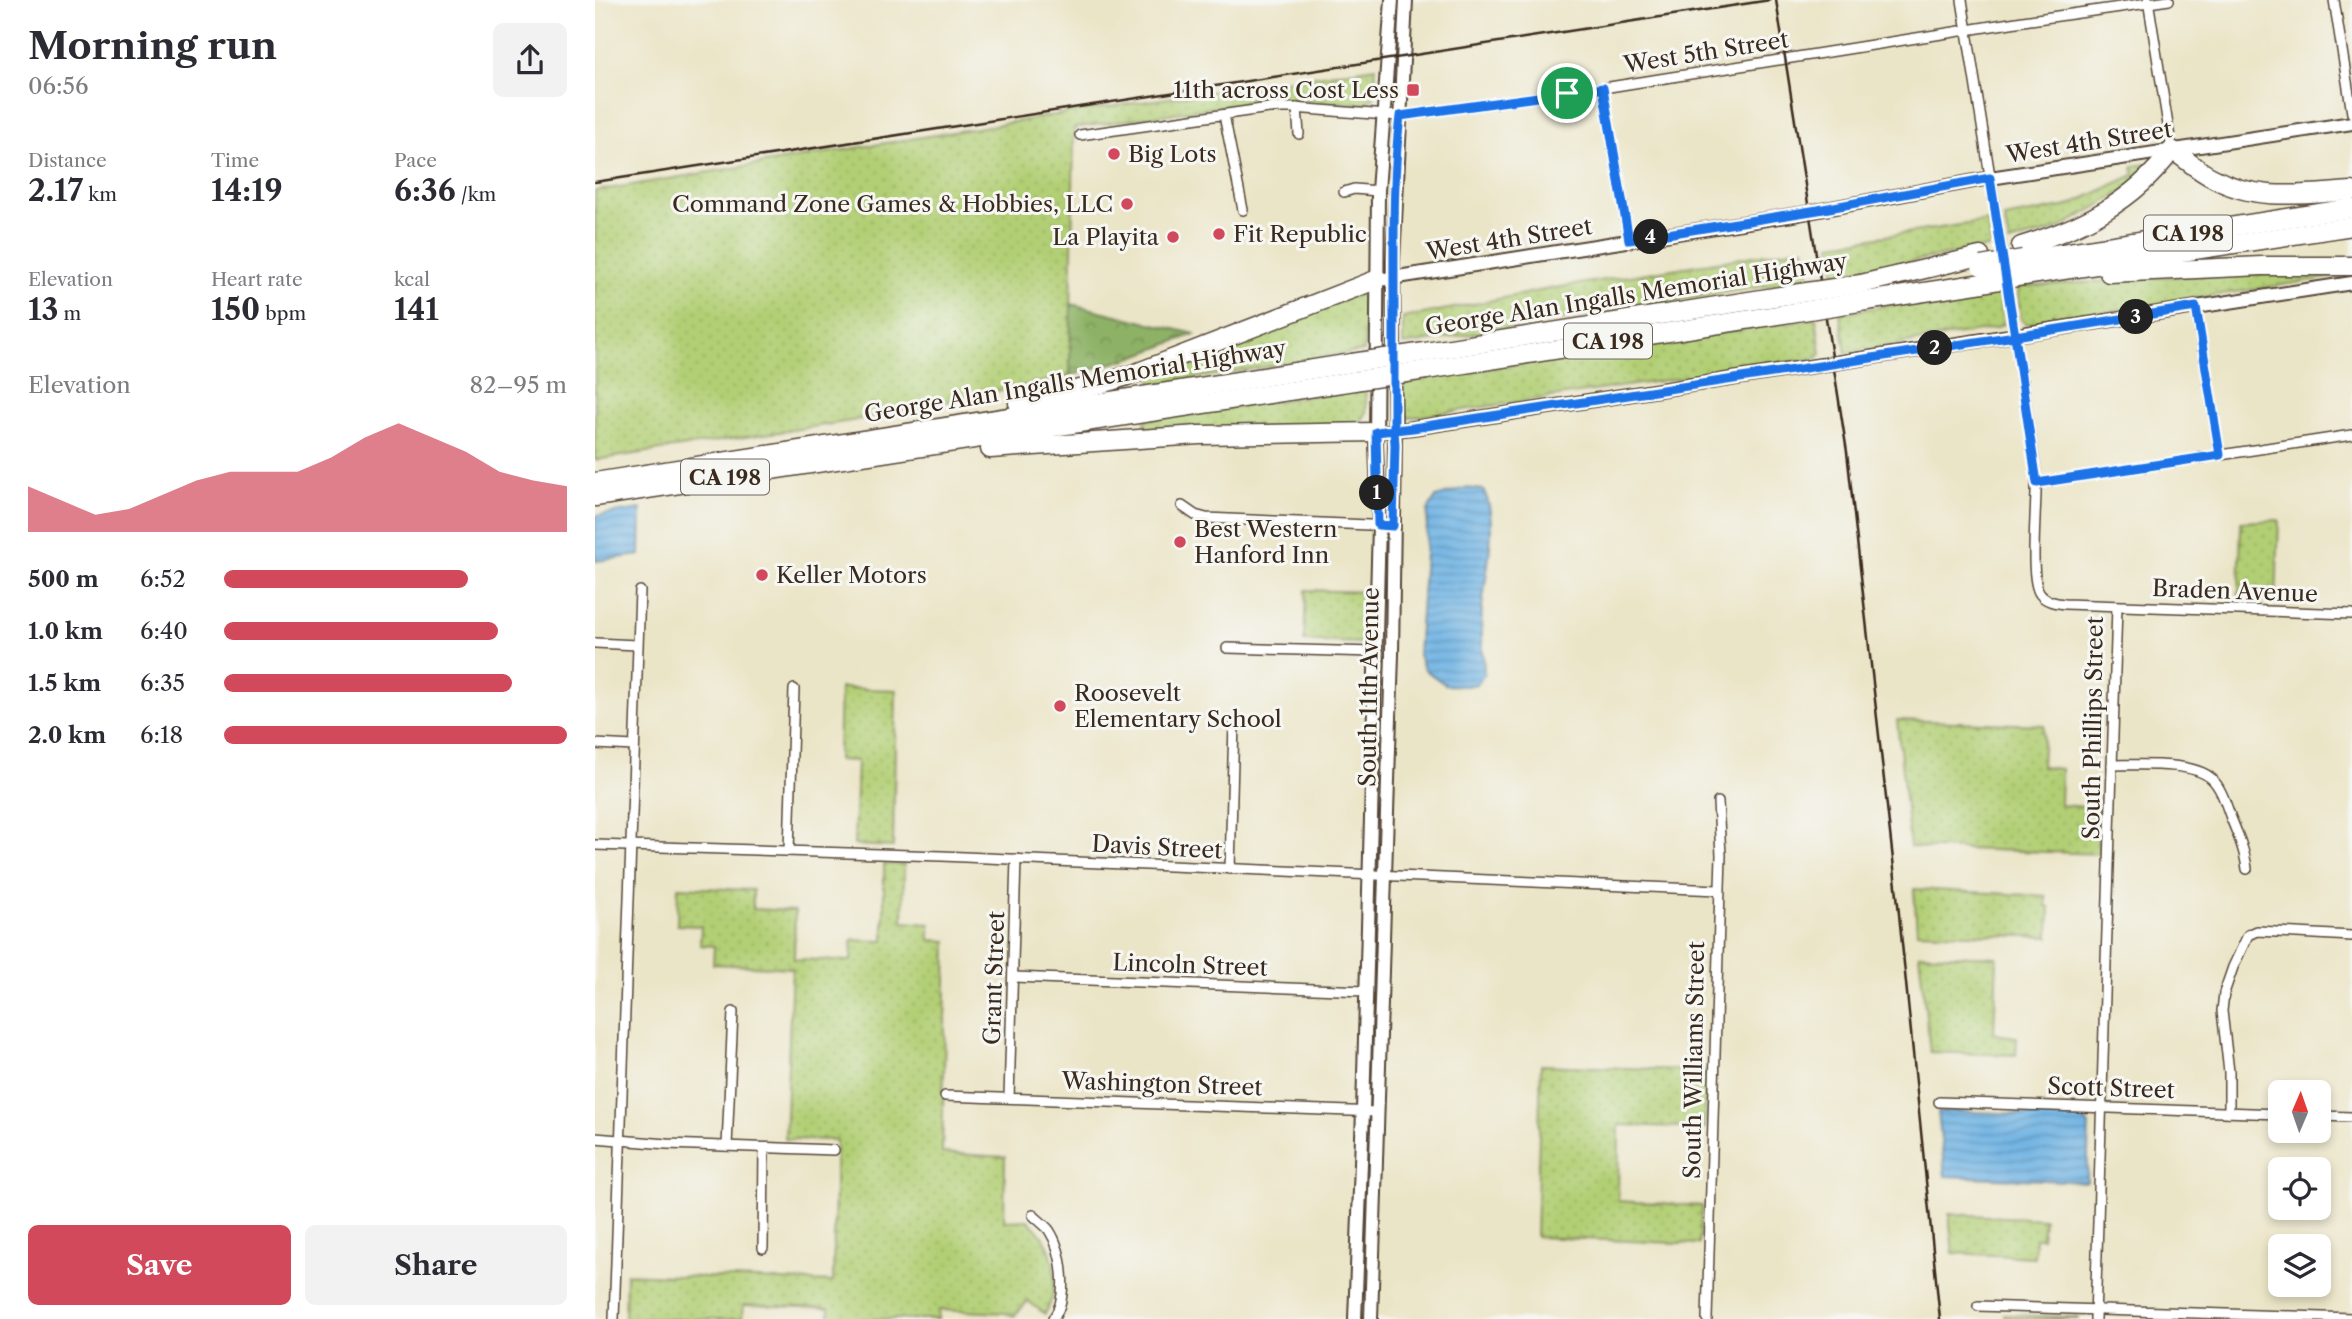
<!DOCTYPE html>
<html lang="en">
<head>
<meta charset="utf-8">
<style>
  :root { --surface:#fff; --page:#f2f2f3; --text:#2b2b33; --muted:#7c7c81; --accent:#d1495b }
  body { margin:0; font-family:"Libre Caslon Text",serif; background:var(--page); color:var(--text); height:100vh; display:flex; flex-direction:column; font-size:26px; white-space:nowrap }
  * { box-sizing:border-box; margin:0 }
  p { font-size:23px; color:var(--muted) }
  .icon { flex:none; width:38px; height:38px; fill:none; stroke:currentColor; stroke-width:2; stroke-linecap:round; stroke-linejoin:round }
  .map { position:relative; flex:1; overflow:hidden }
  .sheet { display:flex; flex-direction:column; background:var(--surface); width:595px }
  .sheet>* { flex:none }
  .needle { width:46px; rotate:2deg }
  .buttons { position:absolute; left:1673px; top:1080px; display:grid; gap:14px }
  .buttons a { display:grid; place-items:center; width:63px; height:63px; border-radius:10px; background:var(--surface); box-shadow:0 4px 10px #0003; font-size:35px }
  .pin { position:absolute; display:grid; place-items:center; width:60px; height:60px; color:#fff; margin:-30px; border:4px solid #fff; border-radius:50%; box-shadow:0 2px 7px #0007 }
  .km { position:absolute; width:35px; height:35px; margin:-18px; border-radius:50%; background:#222; color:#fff; font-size:19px; line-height:35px; text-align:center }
  .round { display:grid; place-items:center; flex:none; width:74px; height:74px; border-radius:10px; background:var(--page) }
  .summary { display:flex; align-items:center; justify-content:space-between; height:119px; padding:0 28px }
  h1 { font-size:38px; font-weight:800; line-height:52px }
  .stats { display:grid; grid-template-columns:repeat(3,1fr); gap:10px; height:119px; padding:7px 28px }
  .stats div { display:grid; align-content:center }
  .stats b { font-size:30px; font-weight:800 }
  .stats small { font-size:19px; font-weight:400 }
  .stats p { font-size:19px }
  .chart { height:196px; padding:14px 28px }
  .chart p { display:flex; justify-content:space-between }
  .chart svg { width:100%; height:126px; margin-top:7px; fill:var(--accent); opacity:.7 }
  .primary-button { display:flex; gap:14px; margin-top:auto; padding:14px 28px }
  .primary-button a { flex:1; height:80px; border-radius:10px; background:var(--accent); color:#fff; font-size:28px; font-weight:800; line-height:80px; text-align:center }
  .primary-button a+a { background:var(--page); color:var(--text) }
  ul { padding:0 28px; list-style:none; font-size:23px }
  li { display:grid; grid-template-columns:112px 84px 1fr; align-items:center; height:52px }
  li i { height:18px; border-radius:9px; background:var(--accent) }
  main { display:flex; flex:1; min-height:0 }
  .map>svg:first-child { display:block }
  .grass { fill:url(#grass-dots); stroke:#767c4a; stroke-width:2 }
  .forest { fill:url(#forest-crowns); stroke:#646e42; stroke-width:2 }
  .water { fill:url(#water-rules); stroke:#546e81; stroke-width:2 }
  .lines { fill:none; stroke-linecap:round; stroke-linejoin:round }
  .minor-casing { stroke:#554637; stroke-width:12 }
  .secondary-casing { stroke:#554637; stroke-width:16 }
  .motorway-casing { stroke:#554637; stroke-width:21 }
  .minor { stroke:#fff; stroke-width:9 }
  .secondary { stroke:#fff; stroke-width:12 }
  .motorway { stroke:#fff; stroke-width:18 }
  .rail { stroke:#3b2a1e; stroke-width:2.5 }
  .motorway-bridge-casing { stroke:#554637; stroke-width:21; stroke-linecap:butt }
  .motorway-bridge { stroke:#fff; stroke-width:18 }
  .route-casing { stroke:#fff; stroke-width:14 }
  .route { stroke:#1a73e8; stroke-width:9 }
  .poi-dot { fill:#d1495b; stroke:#f6f6f2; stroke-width:2.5 }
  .labels { text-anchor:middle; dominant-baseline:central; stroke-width:6; stroke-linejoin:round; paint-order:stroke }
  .shield { fill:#f6f6f2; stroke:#73675e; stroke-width:2 }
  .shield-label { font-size:21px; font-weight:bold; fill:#3b2a1e }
  .street-label { font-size:23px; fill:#3b2a1e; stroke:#f6f6f2 }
  .poi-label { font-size:23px; fill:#3b2a1e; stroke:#f6f6f2; text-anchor:start }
</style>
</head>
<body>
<main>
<section class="sheet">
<div class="summary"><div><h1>Morning run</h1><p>06:56</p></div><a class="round"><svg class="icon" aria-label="share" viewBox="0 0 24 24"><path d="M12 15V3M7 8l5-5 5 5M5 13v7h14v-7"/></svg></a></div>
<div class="stats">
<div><p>Distance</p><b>2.17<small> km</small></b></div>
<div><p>Time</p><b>14:19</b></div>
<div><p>Pace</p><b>6:36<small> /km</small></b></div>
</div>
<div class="stats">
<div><p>Elevation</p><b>13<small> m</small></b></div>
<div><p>Heart rate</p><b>150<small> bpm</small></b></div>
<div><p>kcal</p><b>141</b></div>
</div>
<div class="chart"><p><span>Elevation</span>82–95 m</p>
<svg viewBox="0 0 160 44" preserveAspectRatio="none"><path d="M0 44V28L10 33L20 38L30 36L40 31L50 26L60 23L70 23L80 23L90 18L100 11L110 6L120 11L130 16L140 23L150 26L160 28V44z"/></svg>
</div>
<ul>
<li><b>500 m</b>6:52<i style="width:71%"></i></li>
<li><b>1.0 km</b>6:40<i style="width:80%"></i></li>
<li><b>1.5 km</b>6:35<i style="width:84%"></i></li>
<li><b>2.0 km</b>6:18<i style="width:100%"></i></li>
</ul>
<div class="primary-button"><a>Save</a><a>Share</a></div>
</section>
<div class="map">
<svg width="1757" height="1319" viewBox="0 0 1757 1319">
  <defs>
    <pattern id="grass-dots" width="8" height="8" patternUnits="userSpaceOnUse" patternTransform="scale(1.75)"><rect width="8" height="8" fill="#b2cf75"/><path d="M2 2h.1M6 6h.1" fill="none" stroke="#9ab265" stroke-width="1.8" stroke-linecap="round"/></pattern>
    <pattern id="forest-crowns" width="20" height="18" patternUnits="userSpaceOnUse" patternTransform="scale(1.75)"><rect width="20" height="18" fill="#8db266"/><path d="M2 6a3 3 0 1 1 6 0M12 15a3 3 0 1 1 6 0" fill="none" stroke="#749153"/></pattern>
    <pattern id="water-rules" width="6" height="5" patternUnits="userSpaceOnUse" patternTransform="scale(1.75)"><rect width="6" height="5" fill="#6eb3e4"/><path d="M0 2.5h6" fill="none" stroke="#5c92b8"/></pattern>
  </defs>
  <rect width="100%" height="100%" fill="#f6f6f2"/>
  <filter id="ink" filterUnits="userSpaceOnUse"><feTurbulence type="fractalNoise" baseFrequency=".0143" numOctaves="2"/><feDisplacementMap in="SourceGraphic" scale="14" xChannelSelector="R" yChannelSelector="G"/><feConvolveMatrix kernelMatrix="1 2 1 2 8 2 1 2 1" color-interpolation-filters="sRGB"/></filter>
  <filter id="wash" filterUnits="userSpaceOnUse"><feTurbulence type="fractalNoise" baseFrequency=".00686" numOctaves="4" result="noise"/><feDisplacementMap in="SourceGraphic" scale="28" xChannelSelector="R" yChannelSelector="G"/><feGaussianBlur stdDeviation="1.57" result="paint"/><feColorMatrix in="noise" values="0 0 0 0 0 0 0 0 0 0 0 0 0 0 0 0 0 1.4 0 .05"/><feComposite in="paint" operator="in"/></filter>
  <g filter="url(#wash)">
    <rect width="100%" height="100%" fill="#ebe5c7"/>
    <!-- grass -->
    <g class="grass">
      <polygon points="781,67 779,97 768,104 675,99 479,128 475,376 256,421 0,460 0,191 473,113"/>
      <polygon points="1553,164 1555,167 1526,193 1461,230 1414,243 1409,218 1473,206 1539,175 1538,166"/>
      <polygon points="1393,221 1396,247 1240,275 1236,244"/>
      <polygon points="1209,248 1215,279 808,345 808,318 959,288"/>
      <polygon points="1745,272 1746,276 1431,324 1426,319 1422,287 1603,275"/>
      <polygon points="1403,288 1408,324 1402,328 1251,353 1245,313"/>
      <polygon points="764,294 771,298 769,351 557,385 555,373"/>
      <polygon points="1221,318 1226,354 1222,358 813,418 808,412 808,382"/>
      <path d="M 770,388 C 771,404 776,421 757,426 L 551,434 L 550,420 Z"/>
      <polygon points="1684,520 1681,601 1644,599 1646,522"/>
      <polygon points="711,590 771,592 769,643 709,641"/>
      <polygon points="245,688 301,690 298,847 259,845 262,761 243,760"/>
      <polygon points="1302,720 1449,725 1447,767 1466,769 1465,805 1504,808 1503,854 1315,847"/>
      <path d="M 289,864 L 309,865 L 308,922 L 335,924 L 335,940 L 352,941 L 347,1153 L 410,1157 L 409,1221 L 433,1220 C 439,1227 446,1233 451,1242 C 462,1261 462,1296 450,1314 L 433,1301 L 419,1316 L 410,1313 L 344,1310 L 343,1319 L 234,1319 L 234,1308 L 148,1305 L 147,1319 L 30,1319 L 31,1274 L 238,1282 L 241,1140 L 190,1139 L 197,968 L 118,964 L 119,946 L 105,945 L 106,926 L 82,925 L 83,887 L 158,890 L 158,909 L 200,911 L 199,959 L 256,961 L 257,940 L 289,941 Z"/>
      <polygon points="1319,889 1451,896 1451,906 1455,907 1454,937 1322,932"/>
      <polygon points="1324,954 1402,957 1399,1034 1422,1037 1421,1055 1335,1052"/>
      <polygon points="946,1065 1111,1071 1110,1128 1024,1125 1023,1201 1107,1206 1104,1244 941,1237"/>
      <polygon points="1354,1214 1449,1219 1447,1238 1440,1238 1439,1257 1358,1253"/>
      <polygon points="1410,1315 1480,1317 1485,1319 1410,1319"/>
    </g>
    <!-- forest -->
    <polygon class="forest" points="476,304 600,334 538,357 475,376"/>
    <!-- water -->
    <g class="water">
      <path d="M 870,488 L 888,490 C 905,517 890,577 887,609 C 885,630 889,654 889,675 L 882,684 L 871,686 L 851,685 L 830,670 L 823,655 L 833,510 L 841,497 Z"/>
      <polygon points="46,509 45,555 0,561 0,516"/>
      <polygon points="1357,1111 1485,1116 1494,1125 1492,1182 1350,1176 1343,1112"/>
    </g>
  </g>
  <g filter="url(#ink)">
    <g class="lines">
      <defs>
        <g id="minor">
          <polyline points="1367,0 1409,264"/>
          <polyline points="1553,0 1577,150"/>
          <polyline points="1739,0 1757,113"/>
          <polyline points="1008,88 1034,240"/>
          <polyline points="702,108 704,134"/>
          <polyline points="629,115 648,210"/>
          <polyline points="485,135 674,108 698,108 805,116 1008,88 1428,21 1574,0"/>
          <polyline points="749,192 759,189 783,191"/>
          <path d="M 1411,278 L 1441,473 C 1443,498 1433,579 1445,594 C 1451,602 1461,603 1470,604 L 1757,614"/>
          <polyline points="1601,308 1625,455"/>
          <polyline points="1442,483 1757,435"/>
          <polyline points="587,506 600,515 611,518 798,526"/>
          <polyline points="0,643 42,645"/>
          <polyline points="632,648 780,652"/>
          <polyline points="0,744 39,746"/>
          <path d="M 1517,765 C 1542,765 1599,761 1617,779 C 1627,789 1631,805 1636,818 C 1643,835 1650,851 1652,869"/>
          <polyline points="0,845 347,856 1123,890"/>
          <polyline points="194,851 199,689"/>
          <polyline points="635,869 639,723"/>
          <polyline points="419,977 770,991"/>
          <polyline points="350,1096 782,1112"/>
          <polyline points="414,1098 421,859"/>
          <polyline points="1344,1102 1685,1114"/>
          <polyline points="1634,1112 1634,1072 1627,1011 1629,993 1638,967 1653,935 1662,931 1757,936"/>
          <polyline points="1724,1116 1757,1117"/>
          <polyline points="0,1138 72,1144 239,1150"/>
          <polyline points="132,1146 138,1012"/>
          <path d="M 438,1215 C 443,1220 450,1225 454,1230 C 468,1251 474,1298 458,1319"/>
          <polyline points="168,1248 169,1148"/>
          <polyline points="1383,1306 1757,1318"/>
          <polyline points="19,1319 45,591"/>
          <polyline points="1112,1319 1126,855 1123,802"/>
          <polyline points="1500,1319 1522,606"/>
        </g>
        <g id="secondary">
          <polyline points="790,279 1204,214 1395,178 1757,123"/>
          <polyline points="792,431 818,428 1757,283"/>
          <polyline points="760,1319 768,1111 784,525 781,445 783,191 797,0"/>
          <polyline points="776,1319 797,654 800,445 798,262 811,0"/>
        </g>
        <g id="motorway">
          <path d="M 1426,246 C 1486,228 1539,202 1577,150 C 1591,159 1603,171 1618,178 C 1662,202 1709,194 1757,191"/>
          <polyline points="1428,259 1757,208"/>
          <polyline points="1514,273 1667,266 1757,266"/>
          <polyline points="1429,276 1757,226"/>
          <polyline points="1266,284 1385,256"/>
          <polyline points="1271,301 1388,283"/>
          <polyline points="830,352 1192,295"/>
          <polyline points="831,370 1195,313"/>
          <polyline points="423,403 507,384 541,373 783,279"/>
          <polyline points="395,449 604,435 781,432"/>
          <polyline points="0,482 757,363"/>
          <polyline points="0,497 759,381"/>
        </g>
      </defs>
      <!-- minor casing -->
      <use href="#minor" class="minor-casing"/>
      <!-- secondary casing -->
      <use href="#secondary" class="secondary-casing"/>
      <!-- motorway casing -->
      <use href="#motorway" class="motorway-casing"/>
      <!-- minor -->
      <use href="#minor" class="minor"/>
      <!-- secondary -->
      <use href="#secondary" class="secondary"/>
      <!-- motorway -->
      <use href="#motorway" class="motorway"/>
      <!-- rail -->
      <g class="rail">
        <polyline points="1181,0 1252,452 1303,904 1345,1319"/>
        <polyline points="0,182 1175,0"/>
      </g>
      <defs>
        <g id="motorway-bridge">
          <polyline points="1386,266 1428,259"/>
          <polyline points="1388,283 1429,276"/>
          <polyline points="1192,295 1266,284"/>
          <polyline points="1195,313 1271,301"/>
          <polyline points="757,363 830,352"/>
          <polyline points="759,381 831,370"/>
        </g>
      </defs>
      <!-- motorway-bridge casing -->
      <use href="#motorway-bridge" class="motorway-bridge-casing"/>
      <!-- motorway-bridge -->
      <use href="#motorway-bridge" class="motorway-bridge"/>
    </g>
  </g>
  <g class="lines" filter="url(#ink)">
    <defs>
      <path id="route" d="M 972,93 L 805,116 C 798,175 799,234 799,292 L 799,430 L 800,445 L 798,526 L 783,525 L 781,432 L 818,428 L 1420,336 L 1442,483 L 1625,455 L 1601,307 L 1420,336 L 1395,178 L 1223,210 L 1034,240 L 1008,88 L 972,93"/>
    </defs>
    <!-- route casing -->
    <use href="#route" class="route-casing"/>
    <!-- route -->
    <use href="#route" class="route"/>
  </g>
  <!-- markers -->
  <g class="poi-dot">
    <rect x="811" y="83" width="14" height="14" rx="3.5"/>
    <circle cx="519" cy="154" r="7"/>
    <circle cx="532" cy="204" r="7"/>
    <circle cx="624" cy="234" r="7"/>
    <circle cx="578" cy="237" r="7"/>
    <circle cx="585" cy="542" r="7"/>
    <circle cx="167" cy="575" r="7"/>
    <circle cx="465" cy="706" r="7"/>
  </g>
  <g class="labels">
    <!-- shield labels -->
    <g class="shield">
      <rect x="1549" y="215.5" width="88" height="35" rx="5"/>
      <rect x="969" y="323.5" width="88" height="35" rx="5"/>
      <rect x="86" y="459.5" width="88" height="35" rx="5"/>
    </g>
    <g class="shield-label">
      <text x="1593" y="233">CA 198</text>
      <text x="1013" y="341">CA 198</text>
      <text x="130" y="477">CA 198</text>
    </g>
    <!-- street labels -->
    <g class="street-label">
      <text transform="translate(1111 52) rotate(-9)">West 5th Street</text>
      <text transform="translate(1494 142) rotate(-9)">West 4th Street</text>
      <text transform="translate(914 239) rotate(-9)">West 4th Street</text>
      <text transform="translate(1041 294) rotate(-9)">George Alan Ingalls Memorial Highway</text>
      <text transform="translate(480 381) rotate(-9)">George Alan Ingalls Memorial Highway</text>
      <text transform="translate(1640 591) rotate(2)">Braden Avenue</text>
      <text transform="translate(774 687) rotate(-89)">South 11th Avenue</text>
      <text transform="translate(1498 728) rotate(-89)">South Phillips Street</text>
      <text transform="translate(562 847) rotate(3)">Davis Street</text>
      <text transform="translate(595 965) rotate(2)">Lincoln Street</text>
      <text transform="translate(399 978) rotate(-88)">Grant Street</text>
      <text transform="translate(1099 1060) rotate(-89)">South Williams Street</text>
      <text transform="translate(567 1084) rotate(2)">Washington Street</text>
      <text transform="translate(1516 1088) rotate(2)">Scott Street</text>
    </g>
    <!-- poi labels -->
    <g class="poi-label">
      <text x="804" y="90" text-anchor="end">11th across Cost Less</text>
      <text x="533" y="154">Big Lots</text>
      <text x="518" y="204" text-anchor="end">Command Zone Games &amp; Hobbies, LLC</text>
      <text x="638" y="234">Fit Republic</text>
      <text x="564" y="237" text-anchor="end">La Playita</text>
      <text x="599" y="529">Best Western<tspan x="599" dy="26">Hanford Inn</tspan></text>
      <text x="181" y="575">Keller Motors</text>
      <text x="479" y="693">Roosevelt<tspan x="479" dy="26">Elementary School</tspan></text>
    </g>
  </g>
</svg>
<div class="buttons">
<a><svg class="needle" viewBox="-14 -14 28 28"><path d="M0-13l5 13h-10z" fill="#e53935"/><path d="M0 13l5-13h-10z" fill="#7c7c81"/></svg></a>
<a><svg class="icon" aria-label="locate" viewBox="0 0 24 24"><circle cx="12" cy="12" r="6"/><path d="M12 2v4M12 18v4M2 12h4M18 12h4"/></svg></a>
<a><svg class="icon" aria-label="layers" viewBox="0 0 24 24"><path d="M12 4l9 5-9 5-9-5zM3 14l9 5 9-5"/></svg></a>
</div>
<div class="pin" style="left:972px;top:93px;background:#1e9e55"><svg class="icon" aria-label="arrive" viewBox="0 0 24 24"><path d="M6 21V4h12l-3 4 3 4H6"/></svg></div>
<b class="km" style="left:782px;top:493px">1</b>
<b class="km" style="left:1340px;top:348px">2</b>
<b class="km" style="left:1541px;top:317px">3</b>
<b class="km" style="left:1056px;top:237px">4</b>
</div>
</main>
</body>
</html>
